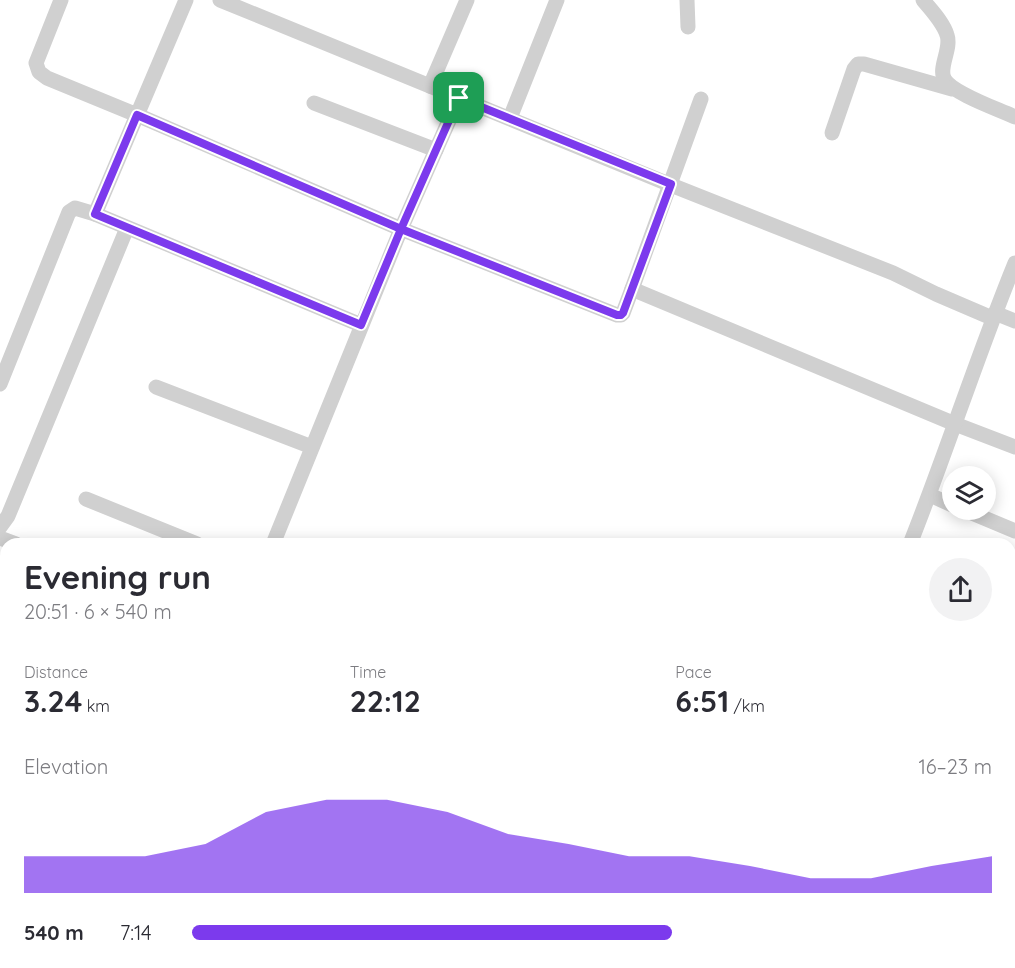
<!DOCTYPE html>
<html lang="en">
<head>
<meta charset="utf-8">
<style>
  :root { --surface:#fff; --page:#f2f2f3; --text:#2b2b33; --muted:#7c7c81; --accent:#7c3aed }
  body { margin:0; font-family:Quicksand,sans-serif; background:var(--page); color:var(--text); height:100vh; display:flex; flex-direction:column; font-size:22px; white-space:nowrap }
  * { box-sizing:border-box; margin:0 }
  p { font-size:20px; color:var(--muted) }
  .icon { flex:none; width:33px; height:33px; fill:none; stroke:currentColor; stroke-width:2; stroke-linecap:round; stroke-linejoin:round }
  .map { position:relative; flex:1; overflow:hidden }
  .details { position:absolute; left:0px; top:538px; width:1016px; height:430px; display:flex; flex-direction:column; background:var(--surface); border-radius:18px 18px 0 0; box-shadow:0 3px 15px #0003 }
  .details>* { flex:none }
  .tools { position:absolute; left:942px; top:466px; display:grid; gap:12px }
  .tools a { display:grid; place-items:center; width:54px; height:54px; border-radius:50%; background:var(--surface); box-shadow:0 3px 15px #0003; font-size:30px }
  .pin { position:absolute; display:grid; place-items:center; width:51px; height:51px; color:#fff; margin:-26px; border-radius:12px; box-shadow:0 3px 9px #0006 }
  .round { display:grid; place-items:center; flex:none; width:63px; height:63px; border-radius:32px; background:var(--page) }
  .head { display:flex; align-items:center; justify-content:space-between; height:102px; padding:0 24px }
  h1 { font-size:33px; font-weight:800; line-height:45px }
  .figures { display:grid; grid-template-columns:repeat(3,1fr); gap:9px; height:102px; padding:6px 24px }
  .figures div { display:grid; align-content:center }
  .figures b { font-size:30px; font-weight:800 }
  .figures small { font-size:16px; font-weight:400 }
  .figures p { font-size:16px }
  .chart { height:168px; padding:12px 24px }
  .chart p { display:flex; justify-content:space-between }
  .chart svg { width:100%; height:108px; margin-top:6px; fill:var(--accent); opacity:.7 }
  ul { padding:0 24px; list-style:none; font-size:20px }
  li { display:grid; grid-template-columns:96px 72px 1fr; align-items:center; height:45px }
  li i { height:15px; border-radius:8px; background:var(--accent) }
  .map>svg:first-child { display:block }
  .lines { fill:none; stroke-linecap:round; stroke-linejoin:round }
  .street { stroke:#d0d0d0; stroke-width:15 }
  .secondary { stroke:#bdbdbd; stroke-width:22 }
  .route-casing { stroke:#fff; stroke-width:12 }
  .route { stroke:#7c3aed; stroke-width:8 }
</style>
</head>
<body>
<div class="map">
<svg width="1015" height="968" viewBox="0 0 1015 968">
  <rect width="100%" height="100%" fill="#fff"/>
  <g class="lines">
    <!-- street -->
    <g class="street">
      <polyline points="61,0 36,63 39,72 47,78 137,115 401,229 617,315 621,315 623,313 632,289 701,99"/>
      <polyline points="220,0 671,185 893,273 936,294 992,318"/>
      <polyline points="687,0 688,27"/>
      <path d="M 923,0 C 931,10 943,22 947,35 C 952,49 937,69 945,80 C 954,94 998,109 1015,117"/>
      <polyline points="430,86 467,0"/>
      <polyline points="510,118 557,0"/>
      <polyline points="832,133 854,69 858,64 864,64 952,89"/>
      <polyline points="436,150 459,98"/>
      <polyline points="95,214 186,0"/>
      <polyline points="632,289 955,424 1015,447"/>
      <polyline points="995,313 1015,321"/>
      <polyline points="0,384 69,212 75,208 95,214 361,325"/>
      <polyline points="156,387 312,447"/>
      <polyline points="930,495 952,505"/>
      <polyline points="86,499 197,544"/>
      <polyline points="965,510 1015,531"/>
      <polyline points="0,527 8,516 127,228"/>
      <polyline points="0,538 16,544"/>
      <polyline points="273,544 401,229 436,150 314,103"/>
      <path d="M 910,544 C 947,451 977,356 1015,263"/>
      <polyline points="1010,635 1015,637"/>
      <polyline points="1010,680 1015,683"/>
      <polyline points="1010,771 1015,773"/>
      <polyline points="102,968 104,963"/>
      <polyline points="729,968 731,963"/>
    </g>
    <!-- secondary -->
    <g class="secondary">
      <polyline points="0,879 6,894"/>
      <polyline points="35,963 37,968"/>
    </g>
  </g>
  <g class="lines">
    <defs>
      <polyline id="route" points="459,98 401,229 361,325 95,214 137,115 401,229 617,315 621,315 623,313 671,184 459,98"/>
    </defs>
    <!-- route casing -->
    <use href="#route" class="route-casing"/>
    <!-- route -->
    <use href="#route" class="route"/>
  </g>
</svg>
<div class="tools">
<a><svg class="icon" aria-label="layers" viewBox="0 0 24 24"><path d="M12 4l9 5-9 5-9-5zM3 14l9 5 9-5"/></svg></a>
</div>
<div class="pin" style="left:459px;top:98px;background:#1e9e55"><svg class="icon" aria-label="arrive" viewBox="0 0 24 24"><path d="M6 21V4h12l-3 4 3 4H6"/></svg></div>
<section class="details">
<div class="head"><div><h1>Evening run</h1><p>20:51 · 6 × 540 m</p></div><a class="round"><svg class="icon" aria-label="share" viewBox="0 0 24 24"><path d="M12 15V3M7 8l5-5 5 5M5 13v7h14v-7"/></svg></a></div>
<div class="figures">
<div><p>Distance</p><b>3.24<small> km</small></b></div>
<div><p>Time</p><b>22:12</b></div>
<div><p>Pace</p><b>6:51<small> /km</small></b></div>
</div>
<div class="chart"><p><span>Elevation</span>16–23 m</p>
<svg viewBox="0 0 160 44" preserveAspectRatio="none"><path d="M0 44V29L10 29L20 29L30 24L40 11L50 6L60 6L70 11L80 20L90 24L100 29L110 29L120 33L130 38L140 38L150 33L160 29V44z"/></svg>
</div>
<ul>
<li><b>540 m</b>7:14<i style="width:60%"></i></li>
</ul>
</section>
</div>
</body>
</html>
